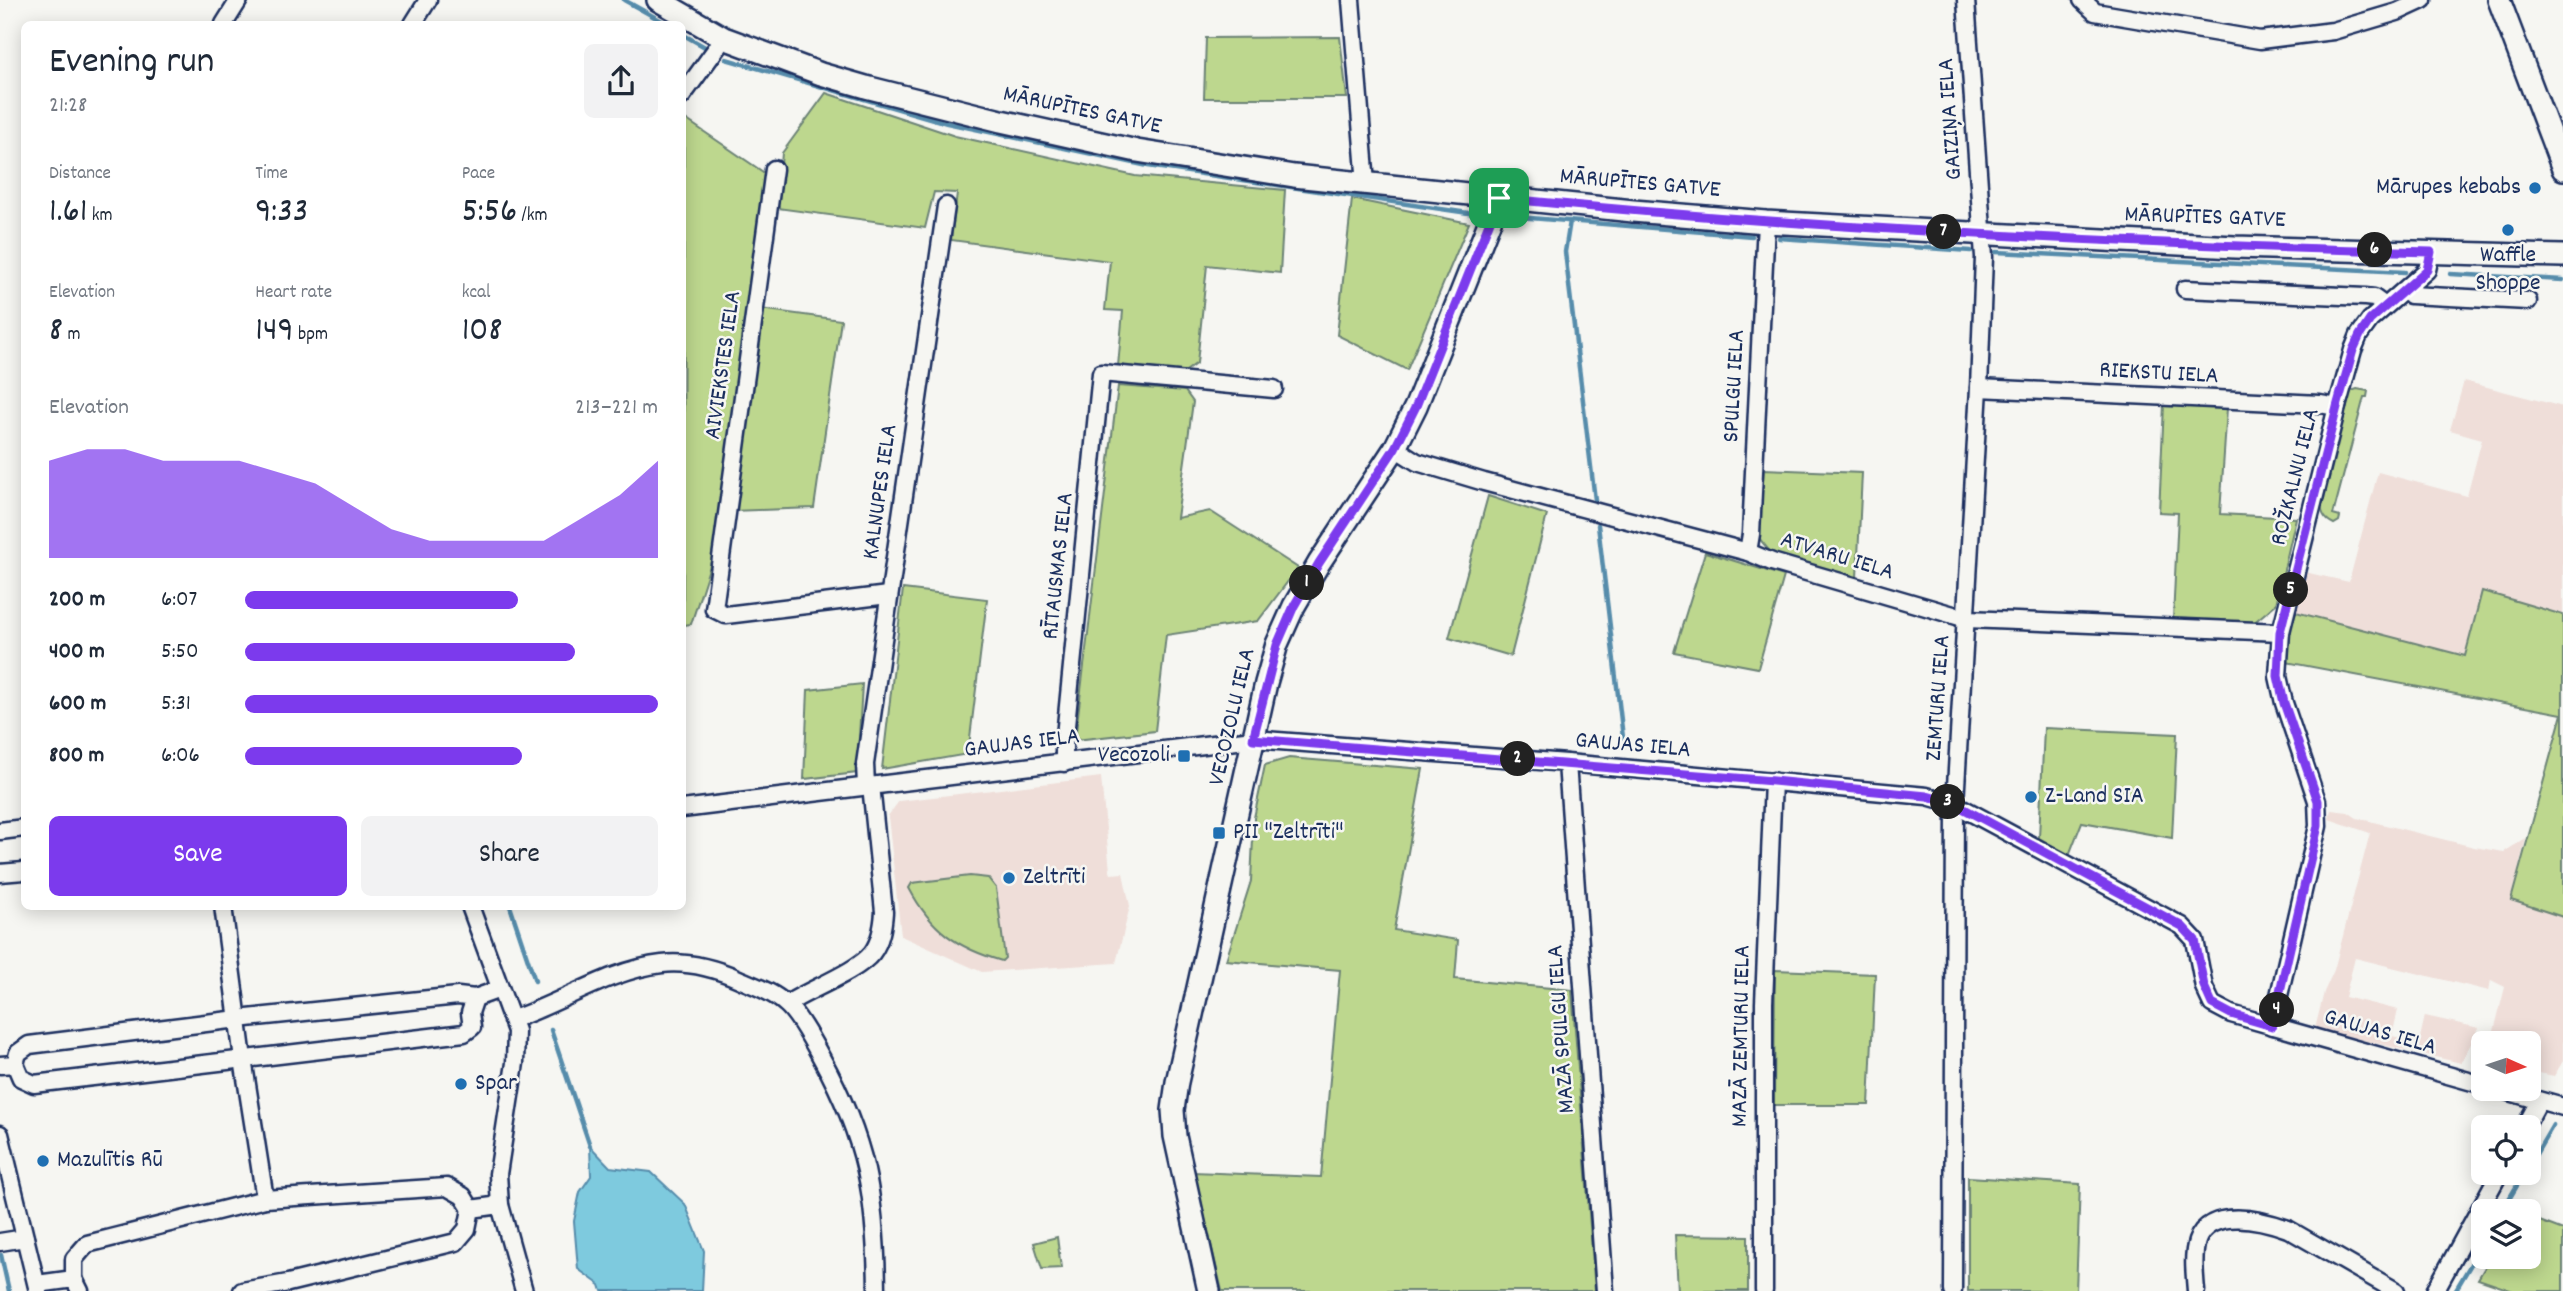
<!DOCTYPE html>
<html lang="en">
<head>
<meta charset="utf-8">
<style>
  :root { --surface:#fff; --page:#f2f2f3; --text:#1f2937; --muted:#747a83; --accent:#7c3aed }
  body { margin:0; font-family:Dekko,sans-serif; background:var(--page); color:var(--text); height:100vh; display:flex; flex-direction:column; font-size:26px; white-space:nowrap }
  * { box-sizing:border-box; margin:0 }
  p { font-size:23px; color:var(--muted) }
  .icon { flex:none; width:38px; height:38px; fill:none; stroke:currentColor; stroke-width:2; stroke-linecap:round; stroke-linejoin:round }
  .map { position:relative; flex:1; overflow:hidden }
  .sheet { position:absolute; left:21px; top:21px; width:665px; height:889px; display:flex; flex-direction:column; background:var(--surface); border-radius:10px; box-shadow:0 4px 18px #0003 }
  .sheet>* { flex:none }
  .needle { width:46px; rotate:93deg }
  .tools { position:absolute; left:2471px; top:1031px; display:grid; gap:14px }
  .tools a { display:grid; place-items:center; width:70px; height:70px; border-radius:10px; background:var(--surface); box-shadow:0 4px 18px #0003; font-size:35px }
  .pin { position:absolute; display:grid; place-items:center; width:60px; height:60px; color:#fff; margin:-30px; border-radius:14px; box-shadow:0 4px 10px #0006 }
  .km { position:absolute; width:35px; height:35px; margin:-18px; border-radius:50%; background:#222; color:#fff; font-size:19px; line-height:35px; text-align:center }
  .round { display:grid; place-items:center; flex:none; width:74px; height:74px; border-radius:10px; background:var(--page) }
  .summary { display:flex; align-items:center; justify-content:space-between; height:119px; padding:0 28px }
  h1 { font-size:38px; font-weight:600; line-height:52px }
  .figures { display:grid; grid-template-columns:repeat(3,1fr); gap:10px; height:119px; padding:7px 28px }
  .figures div { display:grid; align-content:center }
  .figures b { font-size:35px; font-weight:600 }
  .figures small { font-size:19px; font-weight:400 }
  .figures p { font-size:19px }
  .chart { height:196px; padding:14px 28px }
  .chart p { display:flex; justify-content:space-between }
  .chart svg { width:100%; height:126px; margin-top:7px; fill:var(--accent); opacity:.7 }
  .primary-button { display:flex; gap:14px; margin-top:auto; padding:14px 28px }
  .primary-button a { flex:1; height:80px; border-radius:10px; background:var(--accent); color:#fff; font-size:28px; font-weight:600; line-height:80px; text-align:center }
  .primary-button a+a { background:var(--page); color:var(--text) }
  ul { padding:0 28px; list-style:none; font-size:23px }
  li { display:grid; grid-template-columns:112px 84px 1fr; align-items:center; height:52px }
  li i { height:18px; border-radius:9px; background:var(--accent) }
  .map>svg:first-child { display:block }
  .built { fill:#efded9 }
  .green { fill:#bdd78e; stroke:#6c8376; stroke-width:2 }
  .water { fill:#7ecade; stroke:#568cab; stroke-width:2 }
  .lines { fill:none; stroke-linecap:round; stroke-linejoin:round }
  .stream { stroke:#568cab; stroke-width:4.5 }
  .minor-casing { stroke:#1b2f5e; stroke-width:21 }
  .tertiary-casing { stroke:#1b2f5e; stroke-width:26 }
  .minor { stroke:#f6f6f2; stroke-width:16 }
  .tertiary { stroke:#f6f6f2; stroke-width:21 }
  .route-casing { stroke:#fff; stroke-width:14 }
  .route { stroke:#7c3aed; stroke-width:9 }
  .poi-dot { fill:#1f6fb2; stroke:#f6f6f2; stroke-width:2.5 }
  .labels { text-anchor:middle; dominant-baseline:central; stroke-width:5; stroke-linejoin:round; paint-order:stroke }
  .street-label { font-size:24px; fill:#1b2f5e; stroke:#f6f6f2 }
  .poi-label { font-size:24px; fill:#1b2f5e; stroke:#f6f6f2; text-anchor:start }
</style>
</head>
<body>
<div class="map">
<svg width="2563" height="1291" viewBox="0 0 2563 1291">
  <rect width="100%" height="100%" fill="#f6f6f2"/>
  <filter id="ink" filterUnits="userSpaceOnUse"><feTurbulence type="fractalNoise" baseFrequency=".0143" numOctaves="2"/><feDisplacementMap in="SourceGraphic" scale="14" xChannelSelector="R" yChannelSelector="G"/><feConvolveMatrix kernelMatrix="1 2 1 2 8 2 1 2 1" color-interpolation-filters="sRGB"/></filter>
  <g filter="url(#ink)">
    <!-- built -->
    <g class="built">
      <polygon points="2464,381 2563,407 2563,615 2482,591 2465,656 2292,611 2304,572 2349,582 2378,472 2467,496 2482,439 2450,430"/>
      <polygon points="1101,777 1110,871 1111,874 1123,873 1130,906 1116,963 982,972 901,936 888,816 899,801"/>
      <polygon points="2331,810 2348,812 2357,818 2474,847 2504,852 2526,838 2511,900 2563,917 2563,1061 2554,1076 2529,1071 2529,1043 2491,1043 2505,987 2491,980 2489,991 2355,958 2345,997 2398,1010 2392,1036 2419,1042 2425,1016 2479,1028 2461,1063 2315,1029 2324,992 2334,970 2370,833 2329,819"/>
    </g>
    <!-- green -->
    <g class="green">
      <polygon points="1340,37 1347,98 1204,98 1206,38"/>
      <polygon points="826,93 955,136 1135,176 1285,190 1280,273 1207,265 1197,363 1183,373 1118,366 1123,311 1105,310 1110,261 951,240 957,193 934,192 925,228 777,208 782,153"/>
      <polygon points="684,118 766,174 713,556 691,624 683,625"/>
      <polygon points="1352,199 1469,223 1407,370 1337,335"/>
      <polygon points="760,309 841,320 814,508 731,511"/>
      <polygon points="1118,386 1185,391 1193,402 1177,518 1210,511 1298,568 1258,621 1166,635 1155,731 1075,740"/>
      <path d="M 2357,389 L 2368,391 L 2367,397 L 2364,397 L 2333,515 L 2340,517 L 2339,521 L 2334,524 C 2323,519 2321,512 2321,500 L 2346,402 L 2351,391 Z"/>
      <polygon points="2164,405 2227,408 2220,514 2296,518 2276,604 2251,625 2173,619 2178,513 2159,512"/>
      <polygon points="1764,469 1862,473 1857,578 1771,553 1758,537"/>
      <polygon points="1488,496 1547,515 1511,656 1449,638"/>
      <polygon points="1705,552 1784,576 1758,668 1674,652"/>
      <polygon points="903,589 987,599 968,754 882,769"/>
      <polygon points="2482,591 2563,615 2563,917 2511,900 2562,714 2286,662 2292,611 2465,656"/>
      <polygon points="862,684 857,773 804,779 808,690"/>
      <polygon points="2044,728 2177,734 2172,838 2082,822 2069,855 2039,838"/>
      <polygon points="1289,758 1423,769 1394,930 1458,940 1455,979 1572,990 1595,1291 1222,1291 1194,1172 1321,1177 1340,970 1226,960 1251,881 1254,818 1265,765"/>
      <path d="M 970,876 L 988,878 L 996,888 L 1005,958 L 1002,961 C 957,948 931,930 909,888 L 912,883 Z"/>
      <polygon points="1775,970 1875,974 1869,1105 1774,1105"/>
      <polygon points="1968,1177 2080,1184 2076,1291 1968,1291"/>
      <polygon points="2529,1217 2563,1230 2563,1291 2513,1291 2478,1279 2491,1257 2529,1256"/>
      <polygon points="1675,1235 1748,1236 1748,1291 1678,1291"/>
      <polygon points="1057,1237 1061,1268 1042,1269 1034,1243"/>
    </g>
    <!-- water -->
    <polygon class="water" points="590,1146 610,1167 651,1172 685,1204 704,1251 702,1291 602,1291 600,1285 578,1269 574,1221 580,1192 591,1176"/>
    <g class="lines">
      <!-- stream -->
      <g class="stream">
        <polyline points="624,0 667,24"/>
        <polyline points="682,34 705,47"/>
        <polyline points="726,59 947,123 1148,166 1475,214"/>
        <polyline points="1518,217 1752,236"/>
        <polyline points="1570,221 1565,252 1595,500"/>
        <polyline points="1779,238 1971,251"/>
        <polyline points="1996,252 2405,272"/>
        <polyline points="2450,274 2563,280"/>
        <polyline points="1598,525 1624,746"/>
        <polyline points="510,906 535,981"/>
        <polyline points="551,1030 590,1146"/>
        <polyline points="2529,1166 2553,1125"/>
        <polyline points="2502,1211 2525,1172"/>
        <polyline points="1,1255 9,1291"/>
        <polyline points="2455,1291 2483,1244"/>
      </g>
      <defs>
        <g id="minor">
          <polyline points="1351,0 1366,184"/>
          <polyline points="2082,0 2095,12 2260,40 2333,31 2397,12 2423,0"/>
          <polyline points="224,24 239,0"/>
          <polyline points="413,24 428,0"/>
          <polyline points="682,96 724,38"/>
          <polyline points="774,169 714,609 726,615 888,595"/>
          <polyline points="2185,289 2365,297 2374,298 2385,306"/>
          <polyline points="2404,291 2410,295 2528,301"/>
          <polyline points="1979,388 2320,404 2337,407"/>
          <polyline points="1395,448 1417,462 1484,482 1748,552 1772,562 1967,619 2281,632"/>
          <polyline points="1748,552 1751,534 1766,222"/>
          <polyline points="1064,763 1064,746 1101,373 1274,389"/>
          <polyline points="1567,763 1605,1291"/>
          <polyline points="866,785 865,764 946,206"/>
          <polyline points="682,809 1253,739 1567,763 1927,796 1955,804 2182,926 2195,940 2204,987 2212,1004 2231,1014 2483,1085"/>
          <polyline points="0,831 24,828"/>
          <polyline points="0,873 24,871"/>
          <polyline points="223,906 243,1059 265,1199"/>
          <polyline points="470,906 516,1031 515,1063 498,1174 500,1205 524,1291"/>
          <path d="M 787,1004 C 810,989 857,972 872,953 C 881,941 883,926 884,912 L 871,785"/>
          <path d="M 513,1019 C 562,1003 609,970 662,964 C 689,961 714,968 739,979 C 755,986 773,992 786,1004 C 798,1014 813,1042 821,1057 C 867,1141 876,1196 877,1291"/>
          <polyline points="2272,1026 2318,826 2317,801 2284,703 2278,676 2281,632 2337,407 2353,350 2359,335 2370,320 2427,270 2431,252"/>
          <polyline points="15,1064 21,1078 34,1084 464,1033 472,1027 470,1013 475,998"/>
          <polyline points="0,1065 15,1064 18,1053 29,1045 238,1019 458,996 475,998 500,989"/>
          <polyline points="2495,1088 2563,1107"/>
          <polyline points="2525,1127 2539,1101"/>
          <polyline points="0,1134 38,1291"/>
          <polyline points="0,1242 25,1238"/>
          <polyline points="74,1279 74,1259 87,1244 265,1199 447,1187 463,1196 471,1209"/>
          <polyline points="37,1284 74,1279 80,1291"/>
          <polyline points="242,1291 288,1283 456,1242 467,1229 471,1209 500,1205"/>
          <polyline points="1764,1291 1764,1003 1773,781"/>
          <polyline points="1953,1291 1955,804 1979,388 1984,257 1966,0"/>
          <path d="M 2196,1291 C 2195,1276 2192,1256 2197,1241 C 2209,1206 2263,1220 2288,1229 L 2396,1291"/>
          <polyline points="2435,1291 2500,1172"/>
        </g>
        <g id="tertiary">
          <polyline points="658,0 724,38 821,74 866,87 1001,121 1137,151 1294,176 1633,211 1766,222 2235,247 2563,256"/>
          <polyline points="2499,0 2563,169"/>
          <polyline points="1209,1291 1175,1136 1173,1110 1177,1082 1266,683 1277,644 1294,606 1319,563 1395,448 1416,406 1499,198"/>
        </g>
      </defs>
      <!-- minor casing -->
      <use href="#minor" class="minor-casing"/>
      <!-- tertiary casing -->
      <use href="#tertiary" class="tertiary-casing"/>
      <!-- minor -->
      <use href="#minor" class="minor"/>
      <!-- tertiary -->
      <use href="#tertiary" class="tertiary"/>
    </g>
  </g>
  <g class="lines" filter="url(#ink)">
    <defs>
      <path id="route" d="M 1499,198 C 1809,229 2120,244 2431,252 L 2427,270 L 2370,320 L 2360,335 L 2353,350 L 2337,407 L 2280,632 L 2278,676 L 2284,703 L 2318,801 L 2318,826 L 2272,1026 L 2231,1014 L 2212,1004 L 2204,986 L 2195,940 L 2182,926 L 1955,804 L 1927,796 L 1773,781 L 1253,739 L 1277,645 L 1294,606 L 1319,563 L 1395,448 L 1416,406 Z"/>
    </defs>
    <!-- route casing -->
    <use href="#route" class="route-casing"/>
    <!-- route -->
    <use href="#route" class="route"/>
  </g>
  <!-- markers -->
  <g class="poi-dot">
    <circle cx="2535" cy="188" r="7"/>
    <circle cx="2508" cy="230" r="7"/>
    <rect x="1177" y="749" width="14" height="14" rx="3.5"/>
    <circle cx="2031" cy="797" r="7"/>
    <rect x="1212" y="826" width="14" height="14" rx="3.5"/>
    <circle cx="1009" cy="878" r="7"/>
    <circle cx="461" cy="1084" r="7"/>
    <circle cx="43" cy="1161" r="7"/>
  </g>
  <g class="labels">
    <!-- street labels -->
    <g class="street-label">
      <text transform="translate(1082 111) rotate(12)">MĀRUPĪTES GATVE</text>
      <text transform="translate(1951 119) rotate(-94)">GAIZIŅA IELA</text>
      <text transform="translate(1640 184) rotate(5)">MĀRUPĪTES GATVE</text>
      <text transform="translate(2205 218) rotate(2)">MĀRUPĪTES GATVE</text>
      <text transform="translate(724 365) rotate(-82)">AIVIEKSTES IELA</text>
      <text transform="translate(2159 374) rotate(3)">RIEKSTU IELA</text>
      <text transform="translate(1735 386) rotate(-87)">SPULGU IELA</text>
      <text transform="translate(2296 477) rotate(-76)">ROŽKALNU IELA</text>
      <text transform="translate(881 492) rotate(-82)">KALNUPES IELA</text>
      <text transform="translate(1837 557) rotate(17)">ATVARU IELA</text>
      <text transform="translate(1059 566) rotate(-84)">RĪTAUSMAS IELA</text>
      <text transform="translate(1939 698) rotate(-86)">ZEMTURU IELA</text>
      <text transform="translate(1233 717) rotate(-77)">VECOZOLU IELA</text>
      <text transform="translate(1022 744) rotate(-7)">GAUJAS IELA</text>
      <text transform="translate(1633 746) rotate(5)">GAUJAS IELA</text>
      <text transform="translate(1562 1029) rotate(-94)">MAZĀ SPULGU IELA</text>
      <text transform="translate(2380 1033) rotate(16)">GAUJAS IELA</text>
      <text transform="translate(1742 1036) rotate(-89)">MAZĀ ZEMTURU IELA</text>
    </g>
    <!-- poi labels -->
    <g class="poi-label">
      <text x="2521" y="188" text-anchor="end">Mārupes kebabs</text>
      <text x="2508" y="256" text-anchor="middle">Waffle<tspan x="2508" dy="28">Shoppe</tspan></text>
      <text x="1170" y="756" text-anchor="end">Vecozoli</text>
      <text x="2045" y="797">Z-Land SIA</text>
      <text x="1233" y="833">PII "Zeltrīti"</text>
      <text x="1023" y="878">Zeltrīti</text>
      <text x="475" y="1084">Spar</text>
      <text x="57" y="1161">Mazulītis Rū</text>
    </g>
  </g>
</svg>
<div class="tools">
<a><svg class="needle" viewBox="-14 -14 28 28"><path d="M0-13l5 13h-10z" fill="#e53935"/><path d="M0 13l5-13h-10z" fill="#747a83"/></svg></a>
<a><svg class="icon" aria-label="locate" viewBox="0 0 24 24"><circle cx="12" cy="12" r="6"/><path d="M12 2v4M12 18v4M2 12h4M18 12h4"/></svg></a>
<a><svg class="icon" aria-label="layers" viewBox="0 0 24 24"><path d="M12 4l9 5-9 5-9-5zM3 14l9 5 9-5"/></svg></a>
</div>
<div class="pin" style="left:1499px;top:198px;background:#1e9e55"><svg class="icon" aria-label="arrive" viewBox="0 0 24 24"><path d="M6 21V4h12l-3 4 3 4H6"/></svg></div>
<b class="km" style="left:1307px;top:583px">1</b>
<b class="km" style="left:1518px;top:759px">2</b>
<b class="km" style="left:1948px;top:802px">3</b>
<b class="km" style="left:2277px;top:1010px">4</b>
<b class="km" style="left:2291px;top:590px">5</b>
<b class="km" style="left:2375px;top:250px">6</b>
<b class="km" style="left:1944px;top:232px">7</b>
<section class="sheet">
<div class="summary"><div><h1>Evening run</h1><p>21:28</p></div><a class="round"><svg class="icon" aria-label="share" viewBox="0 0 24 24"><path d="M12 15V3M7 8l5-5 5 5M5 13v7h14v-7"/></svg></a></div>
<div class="figures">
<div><p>Distance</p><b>1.61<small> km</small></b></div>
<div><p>Time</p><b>9:33</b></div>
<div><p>Pace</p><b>5:56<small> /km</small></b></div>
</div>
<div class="figures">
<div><p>Elevation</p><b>8<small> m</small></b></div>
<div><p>Heart rate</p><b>149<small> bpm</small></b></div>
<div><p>kcal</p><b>108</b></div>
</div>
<div class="chart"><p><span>Elevation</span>213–221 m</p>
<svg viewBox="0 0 160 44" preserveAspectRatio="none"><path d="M0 44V10L10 6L20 6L30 10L40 10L50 10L60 14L70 18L80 26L90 34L100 38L110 38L120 38L130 38L140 30L150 22L160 10V44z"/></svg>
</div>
<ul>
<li><b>200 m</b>6:07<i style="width:66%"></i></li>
<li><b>400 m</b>5:50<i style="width:80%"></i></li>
<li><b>600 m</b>5:31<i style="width:100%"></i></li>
<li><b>800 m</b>6:06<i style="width:67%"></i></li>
</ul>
<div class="primary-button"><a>Save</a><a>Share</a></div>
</section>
</div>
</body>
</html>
